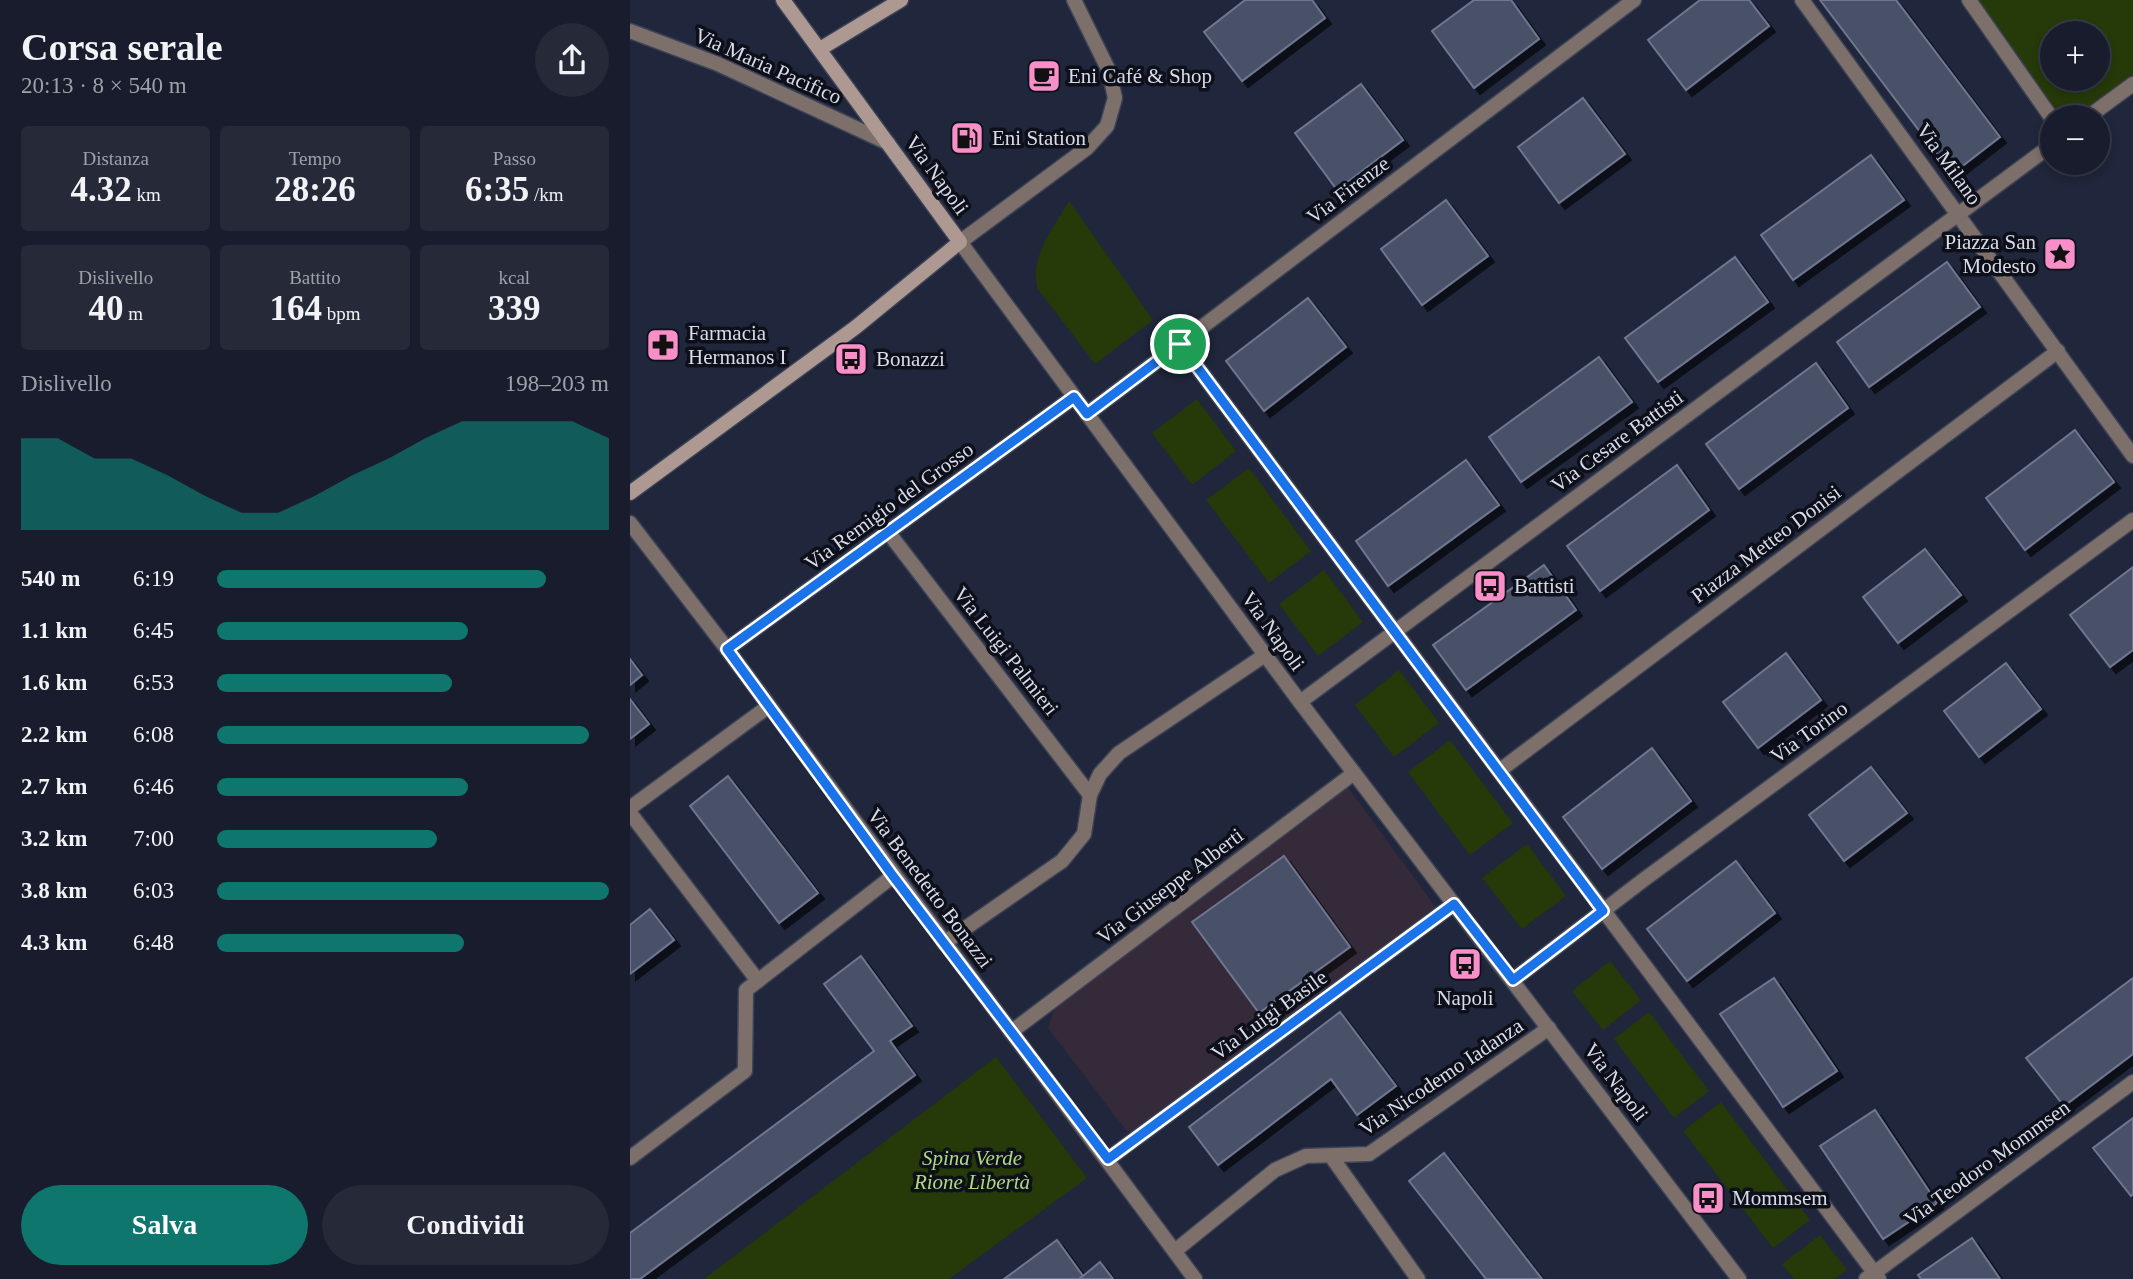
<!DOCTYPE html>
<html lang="it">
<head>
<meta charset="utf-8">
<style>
  :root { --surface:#181c2c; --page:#252938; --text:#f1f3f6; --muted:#9fa1a9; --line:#363a48; --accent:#0f766e }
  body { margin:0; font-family:Georgia,serif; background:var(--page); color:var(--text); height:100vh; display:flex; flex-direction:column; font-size:26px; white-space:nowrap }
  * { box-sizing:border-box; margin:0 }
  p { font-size:23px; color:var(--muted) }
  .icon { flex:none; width:38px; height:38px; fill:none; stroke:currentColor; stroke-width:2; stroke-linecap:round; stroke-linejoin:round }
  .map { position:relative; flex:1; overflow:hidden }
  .sheet { display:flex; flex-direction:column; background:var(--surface); width:630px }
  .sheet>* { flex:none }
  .buttons { position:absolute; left:1410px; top:21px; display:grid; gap:14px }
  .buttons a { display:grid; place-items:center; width:70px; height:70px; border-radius:50%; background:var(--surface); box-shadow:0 4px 10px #0003,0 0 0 2px var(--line); font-size:35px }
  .pin { position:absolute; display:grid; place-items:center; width:60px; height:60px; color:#fff; margin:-30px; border:4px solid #fff; border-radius:50%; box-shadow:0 2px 7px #0007 }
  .round { display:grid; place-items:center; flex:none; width:74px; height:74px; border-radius:37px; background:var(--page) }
  .overview { display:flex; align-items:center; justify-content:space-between; height:119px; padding:0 21px }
  h1 { font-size:38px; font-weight:700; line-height:52px }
  .figures { display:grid; grid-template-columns:repeat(3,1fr); gap:10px; height:119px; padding:7px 21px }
  .figures div { display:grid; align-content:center; border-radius:7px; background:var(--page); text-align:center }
  .figures b { font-size:35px; font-weight:700 }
  .figures small { font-size:19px; font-weight:400 }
  .figures p { font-size:19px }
  .chart { height:196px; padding:14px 21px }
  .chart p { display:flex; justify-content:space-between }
  .chart svg { width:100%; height:126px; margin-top:7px; fill:var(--accent); opacity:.7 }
  .cta { display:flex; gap:14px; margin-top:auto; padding:14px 21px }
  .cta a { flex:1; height:80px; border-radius:42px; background:var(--accent); color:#fff; font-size:28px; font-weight:700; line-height:80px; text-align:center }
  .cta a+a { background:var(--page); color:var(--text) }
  ul { padding:0 21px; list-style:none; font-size:23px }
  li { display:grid; grid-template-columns:112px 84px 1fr; align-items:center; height:52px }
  li i { height:18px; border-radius:9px; background:var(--accent) }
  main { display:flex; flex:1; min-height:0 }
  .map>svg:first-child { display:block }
  .commercial { fill:#352a39 }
  .green { fill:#253909; fill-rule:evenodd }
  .building { fill:#4a5169; stroke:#6f7690; stroke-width:2; filter:url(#shadow) }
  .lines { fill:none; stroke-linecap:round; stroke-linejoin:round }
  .pedestrian-casing { stroke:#3d4357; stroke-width:17 }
  .minor-casing { stroke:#3d4357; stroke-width:17 }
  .tertiary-casing { stroke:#3d4357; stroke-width:17 }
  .secondary-casing { stroke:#3d4357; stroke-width:17 }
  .pedestrian { stroke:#7d706b; stroke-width:14 }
  .minor { stroke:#7d706b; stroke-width:14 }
  .tertiary { stroke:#7d706b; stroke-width:14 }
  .secondary { stroke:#ae9992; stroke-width:14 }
  .route-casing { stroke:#fff; stroke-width:14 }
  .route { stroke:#1a73e8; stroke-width:9 }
  .labels { text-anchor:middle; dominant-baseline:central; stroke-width:7; stroke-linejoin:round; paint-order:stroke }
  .street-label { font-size:21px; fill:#d8dceb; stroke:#0d0f19 }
  .poi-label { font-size:21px; fill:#d8dceb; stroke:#0d0f19; text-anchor:start }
  .park-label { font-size:21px; font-style:italic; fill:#afda83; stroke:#0d0f19 }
</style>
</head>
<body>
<main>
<section class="sheet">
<div class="overview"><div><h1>Corsa serale</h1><p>20:13 · 8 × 540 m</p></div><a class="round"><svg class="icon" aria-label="share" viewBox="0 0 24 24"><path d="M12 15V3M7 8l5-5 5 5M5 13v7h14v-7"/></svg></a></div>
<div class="figures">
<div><p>Distanza</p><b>4.32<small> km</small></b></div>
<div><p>Tempo</p><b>28:26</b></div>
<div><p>Passo</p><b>6:35<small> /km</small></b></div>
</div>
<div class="figures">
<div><p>Dislivello</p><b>40<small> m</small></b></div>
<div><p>Battito</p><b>164<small> bpm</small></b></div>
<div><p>kcal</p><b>339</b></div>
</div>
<div class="chart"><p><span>Dislivello</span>198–203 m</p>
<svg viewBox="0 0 160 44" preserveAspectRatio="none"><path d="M0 44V12L10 12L20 19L30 19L40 25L50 32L60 38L70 38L80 32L90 25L100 19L110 12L120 6L130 6L140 6L150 6L160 12V44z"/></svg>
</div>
<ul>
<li><b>540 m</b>6:19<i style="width:84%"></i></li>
<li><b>1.1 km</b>6:45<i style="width:64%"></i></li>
<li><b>1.6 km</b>6:53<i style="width:60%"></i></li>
<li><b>2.2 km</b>6:08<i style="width:95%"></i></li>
<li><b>2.7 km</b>6:46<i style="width:64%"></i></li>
<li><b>3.2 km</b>7:00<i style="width:56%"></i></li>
<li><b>3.8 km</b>6:03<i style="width:100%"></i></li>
<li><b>4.3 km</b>6:48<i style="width:63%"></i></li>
</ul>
<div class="cta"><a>Salva</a><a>Condividi</a></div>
</section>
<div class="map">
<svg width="1503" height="1279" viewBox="0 0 1503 1279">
  <defs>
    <filter id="shadow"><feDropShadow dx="6" dy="6" stdDeviation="0" flood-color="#0009"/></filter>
  </defs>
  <rect width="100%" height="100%" fill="#20263b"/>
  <!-- commercial -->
  <polygon class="commercial" points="717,786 807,909 503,1134 495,1129 418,1028 425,1009"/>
  <!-- green -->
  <g class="green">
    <path d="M 1339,0 L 1503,0 L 1503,84 L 1458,117 L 1423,117 ZM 1423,33 L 1468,33 L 1468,79 L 1423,79 Z"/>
    <path d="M 439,201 L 523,320 L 465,364 L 408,289 C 398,258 424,227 439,201 Z"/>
    <polygon points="567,399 606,451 562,485 522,433"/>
    <polygon points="619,468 681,551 639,583 576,500"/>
    <polygon points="694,570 733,622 688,656 649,604"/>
    <polygon points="769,670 809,723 764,757 725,705"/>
    <polygon points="820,740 883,823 840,855 778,772"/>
    <polygon points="897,844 936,896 892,929 852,878"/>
    <polygon points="980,961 1011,1000 973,1030 942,991"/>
    <polygon points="1019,1012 1079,1091 1044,1118 984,1039"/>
    <polygon points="366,1057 457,1178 319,1279 74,1279"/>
    <polygon points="1091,1102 1180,1220 1143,1248 1053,1131"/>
    <polygon points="1190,1235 1217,1270 1205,1279 1164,1279 1152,1264"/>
  </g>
  <!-- building -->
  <g class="building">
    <polygon points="615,0 682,0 695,18 612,81 574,32"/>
    <polygon points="844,0 881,0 909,39 844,88 802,31"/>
    <polygon points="1070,0 1119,0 1139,26 1056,90 1018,40"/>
    <polygon points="1190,0 1266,0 1370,137 1322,174"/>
    <polygon points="731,84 773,140 707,190 665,133"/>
    <polygon points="953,98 995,154 929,203 888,147"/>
    <polygon points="1241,155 1274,200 1163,280 1131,235"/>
    <polygon points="816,200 858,256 792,305 751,249"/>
    <polygon points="1105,257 1138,302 1028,382 995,338"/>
    <polygon points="1317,262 1350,307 1239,387 1207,342"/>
    <polygon points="678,298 716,347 634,411 596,361"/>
    <polygon points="969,357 1002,402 891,482 859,437"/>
    <polygon points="1186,363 1218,408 1109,489 1076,444"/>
    <polygon points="1445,430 1484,482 1395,550 1356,498"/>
    <polygon points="836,460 869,505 758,586 726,541"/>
    <polygon points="1047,465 1079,510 970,591 937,546"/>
    <polygon points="1295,549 1331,595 1268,643 1233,597"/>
    <polygon points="914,565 946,610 836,690 803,645"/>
    <polygon points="1503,567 1503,650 1480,667 1440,615"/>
    <polygon points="1156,653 1191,700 1128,748 1093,702"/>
    <polygon points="0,659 12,675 0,685"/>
    <polygon points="1376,663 1411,709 1349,757 1314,711"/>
    <polygon points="0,699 19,724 0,739"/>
    <polygon points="1022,748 1061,801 972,869 933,817"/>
    <polygon points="1241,767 1277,813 1214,861 1179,815"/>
    <polygon points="98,776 188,893 149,923 60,806"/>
    <polygon points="654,856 720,947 629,1013 562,922"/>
    <polygon points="1106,861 1145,913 1057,981 1017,929"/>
    <polygon points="20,909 44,940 0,974 0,925"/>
    <polygon points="231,956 282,1026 260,1041 285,1075 10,1279 0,1279 0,1233 244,1051 194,984"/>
    <polygon points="1144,978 1207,1071 1153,1107 1090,1014"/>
    <polygon points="1503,978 1503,1054 1434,1106 1396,1058"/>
    <polygon points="710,1012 766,1086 727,1115 701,1079 588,1165 559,1127"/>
    <polygon points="1245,1110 1307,1203 1253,1239 1190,1146"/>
    <polygon points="1503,1118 1503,1194 1501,1196 1463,1148"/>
    <polygon points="814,1153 912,1279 856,1279 779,1181"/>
    <polygon points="1342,1238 1370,1279 1291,1279 1288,1275"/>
    <polygon points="427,1240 453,1276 449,1279 374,1279"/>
    <polygon points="470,1262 483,1279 449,1279 453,1276"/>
  </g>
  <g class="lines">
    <defs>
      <g id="pedestrian">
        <polyline points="869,771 1428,351"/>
        <polyline points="381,1032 724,773"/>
        <polyline points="478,1159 824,904"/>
      </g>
      <g id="minor">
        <polyline points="1172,0 1503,456"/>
        <polyline points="1339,0 1423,120"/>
        <polyline points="0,31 88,64 258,143"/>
        <polyline points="1458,117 1503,84"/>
        <polyline points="330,242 457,148 477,126 485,98 479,71 444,0"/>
        <polyline points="550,344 1249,1279"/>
        <polyline points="457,414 1004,0"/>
        <polyline points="0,523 97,649 565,1279"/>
        <polyline points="258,532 460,795"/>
        <polyline points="97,649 444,397"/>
        <polyline points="670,702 1423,144"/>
        <polyline points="0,808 139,706"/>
        <polyline points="0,813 128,981"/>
        <polyline points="314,943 432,861 454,834 460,795 470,774 489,753 635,655"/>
        <polyline points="883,980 1012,881 1503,520"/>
        <polyline points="701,1156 788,1279"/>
        <polyline points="0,1158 115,1071 116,990 263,876"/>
        <polyline points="546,1250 645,1170 676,1156 739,1154 919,1028"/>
        <polyline points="1236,1279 1503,1082"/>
      </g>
      <polyline id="tertiary" points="330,242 670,702 1109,1279"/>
      <g id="secondary">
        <polyline points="190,49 271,0"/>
        <polyline points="0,493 226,327 330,242 153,0"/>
      </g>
    </defs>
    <!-- pedestrian casing -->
    <use href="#pedestrian" class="pedestrian-casing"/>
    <!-- minor casing -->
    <use href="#minor" class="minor-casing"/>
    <!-- tertiary casing -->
    <use href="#tertiary" class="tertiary-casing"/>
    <!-- secondary casing -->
    <use href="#secondary" class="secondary-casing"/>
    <!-- pedestrian -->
    <use href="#pedestrian" class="pedestrian"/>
    <!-- minor -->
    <use href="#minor" class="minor"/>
    <!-- tertiary -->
    <use href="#tertiary" class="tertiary"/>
    <!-- secondary -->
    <use href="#secondary" class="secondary"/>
  </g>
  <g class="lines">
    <defs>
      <polygon id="route" points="550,344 973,911 883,980 824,904 478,1159 263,876 97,649 444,397 457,414"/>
    </defs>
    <!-- route casing -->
    <use href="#route" class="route-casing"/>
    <!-- route -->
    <use href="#route" class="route"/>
  </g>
  <!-- icons -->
  <defs>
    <symbol id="cafe-square" viewBox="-11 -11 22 22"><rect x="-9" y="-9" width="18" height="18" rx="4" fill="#f98fc9" stroke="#0d0f19"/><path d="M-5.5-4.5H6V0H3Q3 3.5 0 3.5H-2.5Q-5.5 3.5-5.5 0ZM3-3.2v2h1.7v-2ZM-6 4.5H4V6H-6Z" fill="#111"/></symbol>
    <symbol id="fuel-square" viewBox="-11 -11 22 22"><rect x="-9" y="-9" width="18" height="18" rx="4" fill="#f98fc9" stroke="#0d0f19"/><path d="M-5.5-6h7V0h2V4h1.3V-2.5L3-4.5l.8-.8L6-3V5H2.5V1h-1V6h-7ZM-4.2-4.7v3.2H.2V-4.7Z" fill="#111"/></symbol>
    <symbol id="sight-square" viewBox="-11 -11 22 22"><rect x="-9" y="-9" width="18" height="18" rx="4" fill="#f98fc9" stroke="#0d0f19"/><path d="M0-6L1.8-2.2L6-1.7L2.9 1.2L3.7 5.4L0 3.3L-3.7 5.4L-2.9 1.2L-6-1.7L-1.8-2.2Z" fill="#111"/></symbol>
    <symbol id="pharmacy-square" viewBox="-11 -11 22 22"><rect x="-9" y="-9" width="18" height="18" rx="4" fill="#f98fc9" stroke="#0d0f19"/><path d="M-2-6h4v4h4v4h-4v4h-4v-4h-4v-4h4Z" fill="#111"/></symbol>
    <symbol id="bus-square" viewBox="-11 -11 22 22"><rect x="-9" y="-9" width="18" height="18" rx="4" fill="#f98fc9" stroke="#0d0f19"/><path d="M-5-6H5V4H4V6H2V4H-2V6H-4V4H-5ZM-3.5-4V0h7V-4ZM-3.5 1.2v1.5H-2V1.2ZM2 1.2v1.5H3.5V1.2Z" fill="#111"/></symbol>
  </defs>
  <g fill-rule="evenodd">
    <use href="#cafe-square" x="395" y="57" width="38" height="38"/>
    <use href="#fuel-square" x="318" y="119" width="38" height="38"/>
    <use href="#sight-square" x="1411" y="235" width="38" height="38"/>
    <use href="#pharmacy-square" x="14" y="326" width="38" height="38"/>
    <use href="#bus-square" x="202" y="340" width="38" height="38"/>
    <use href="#bus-square" x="841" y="567" width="38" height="38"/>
    <use href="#bus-square" x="816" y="945" width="38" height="38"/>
    <use href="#bus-square" x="1059" y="1179" width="38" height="38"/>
  </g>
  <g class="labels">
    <!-- street labels -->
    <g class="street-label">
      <text transform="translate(138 66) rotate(24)">Via Maria Pacifico</text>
      <text transform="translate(1319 164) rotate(54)">Via Milano</text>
      <text transform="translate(307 175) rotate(54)">Via Napoli</text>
      <text transform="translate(718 190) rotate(-37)">Via Firenze</text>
      <text transform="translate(987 441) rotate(-36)">Via Cesare Battisti</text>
      <text transform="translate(259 506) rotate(-36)">Via Remigio del Grosso</text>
      <text transform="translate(1136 544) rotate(-37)">Piazza Metteo Donisi</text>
      <text transform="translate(643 631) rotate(54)">Via Napoli</text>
      <text transform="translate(376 651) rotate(52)">Via Luigi Palmieri</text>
      <text transform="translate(1179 732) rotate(-36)">Via Torino</text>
      <text transform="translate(540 886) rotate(-37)">Via Giuseppe Alberti</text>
      <text transform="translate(300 888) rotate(53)">Via Benedetto Bonazzi</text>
      <text transform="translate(639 1015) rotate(-36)">Via Luigi Basile</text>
      <text transform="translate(811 1077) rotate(-34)">Via Nicodemo Iadanza</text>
      <text transform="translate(986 1082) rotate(53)">Via Napoli</text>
      <text transform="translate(1357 1163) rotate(-36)">Via Teodoro Mommsen</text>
    </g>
    <!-- poi labels -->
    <g class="poi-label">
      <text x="438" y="76">Eni Café &amp; Shop</text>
      <text x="362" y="138">Eni Station</text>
      <text x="1406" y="242" text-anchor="end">Piazza San<tspan x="1406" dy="24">Modesto</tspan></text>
      <text x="58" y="333">Farmacia<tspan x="58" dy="24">Hermanos I</tspan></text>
      <text x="246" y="359">Bonazzi</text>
      <text x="884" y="586">Battisti</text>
      <text x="835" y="998" text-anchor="middle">Napoli</text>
      <text x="1102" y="1198">Mommsem</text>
    </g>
    <!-- park labels -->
    <g class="park-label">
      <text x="342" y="1158">Spina Verde<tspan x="342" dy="24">Rione Libertà</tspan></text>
    </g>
  </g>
</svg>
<div class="buttons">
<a>+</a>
<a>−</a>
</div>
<div class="pin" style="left:550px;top:344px;background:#1e9e55"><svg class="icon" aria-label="arrive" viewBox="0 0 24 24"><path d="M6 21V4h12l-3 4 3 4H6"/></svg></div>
</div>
</main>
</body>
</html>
